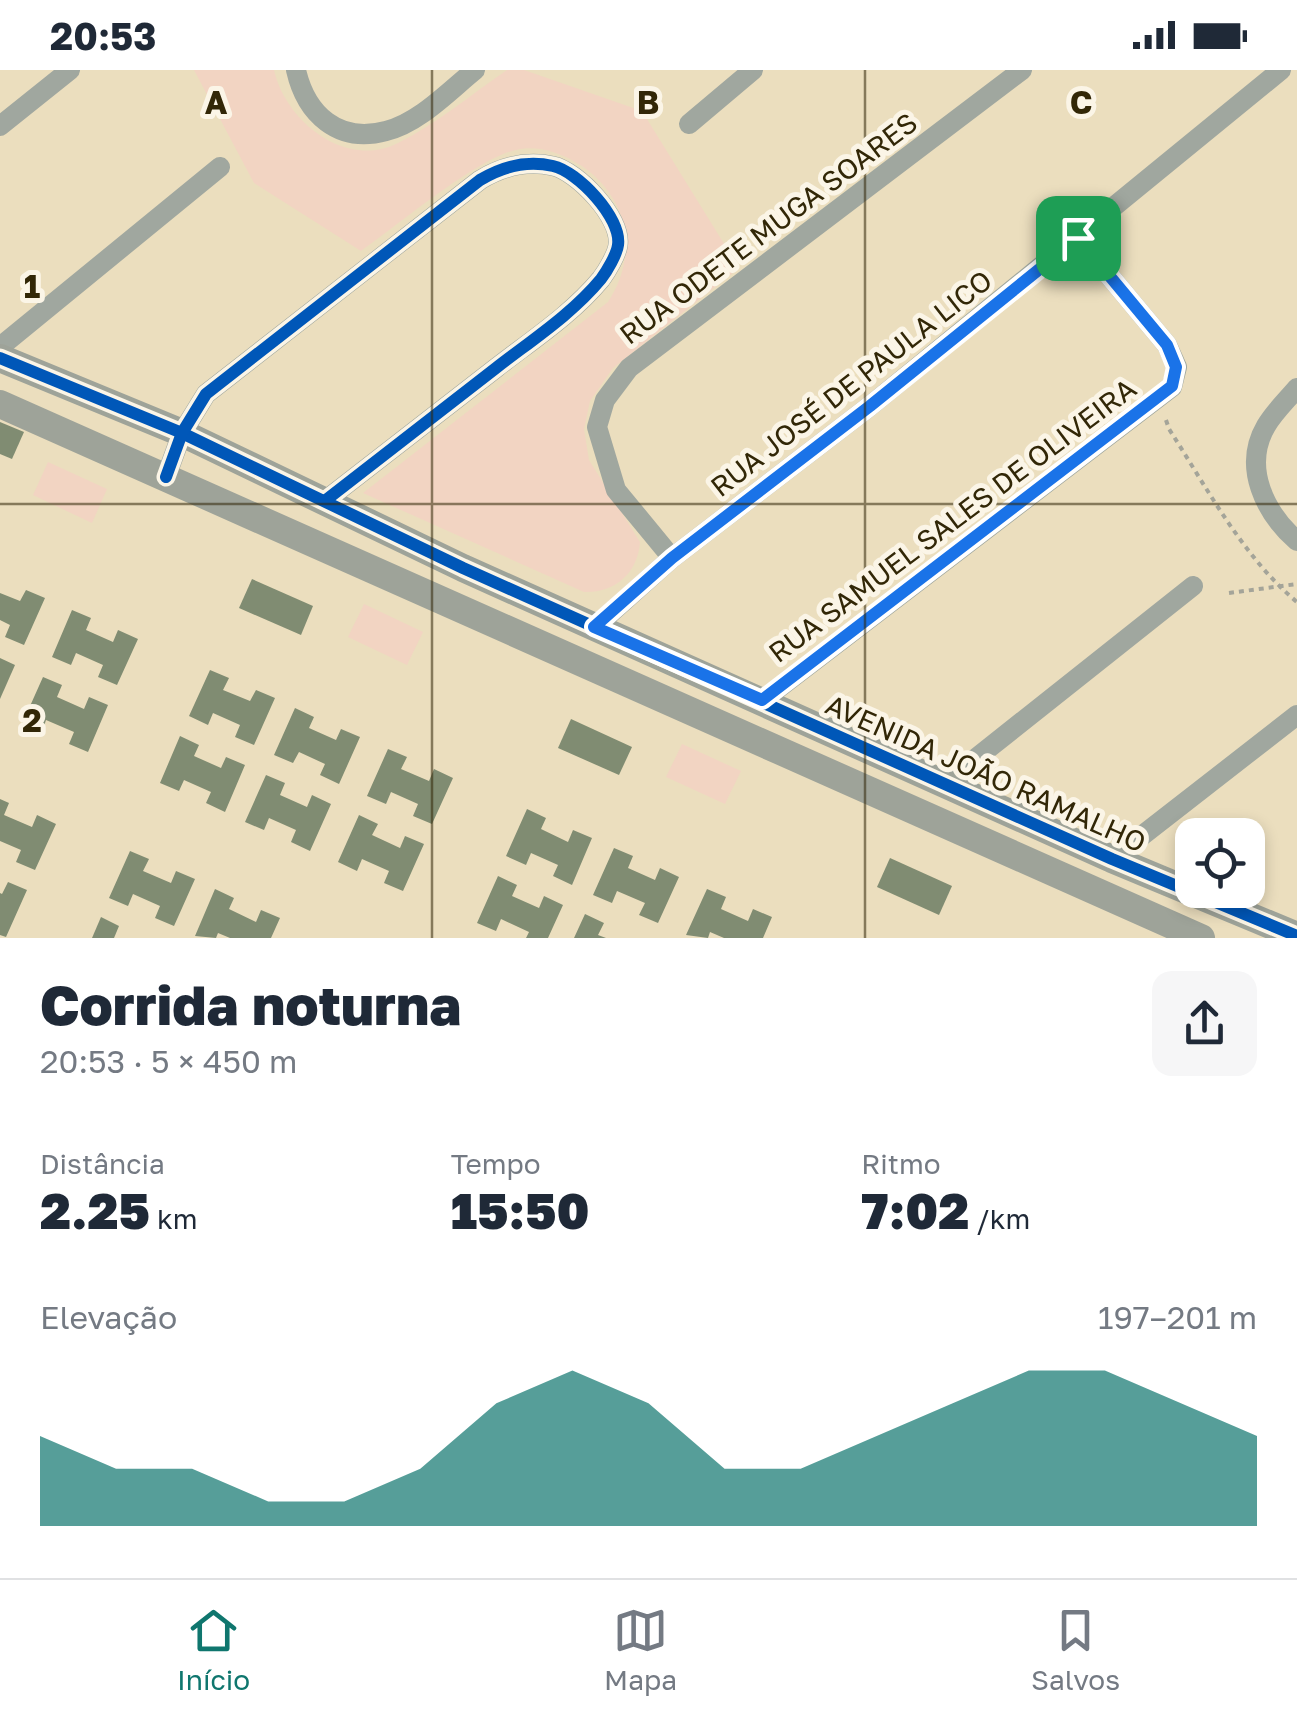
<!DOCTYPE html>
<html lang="pt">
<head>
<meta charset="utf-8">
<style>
  :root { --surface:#fff; --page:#f6f6f7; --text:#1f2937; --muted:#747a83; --line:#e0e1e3; --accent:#0f766e }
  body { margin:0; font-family:"Golos Text",sans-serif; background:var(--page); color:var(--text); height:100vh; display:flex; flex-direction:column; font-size:38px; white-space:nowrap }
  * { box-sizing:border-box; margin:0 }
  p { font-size:32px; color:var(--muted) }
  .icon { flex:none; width:55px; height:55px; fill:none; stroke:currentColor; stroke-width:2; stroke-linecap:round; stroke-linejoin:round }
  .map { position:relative; height:868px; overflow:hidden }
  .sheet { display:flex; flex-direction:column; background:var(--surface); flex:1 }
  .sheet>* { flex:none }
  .buttons { position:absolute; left:1175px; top:748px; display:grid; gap:20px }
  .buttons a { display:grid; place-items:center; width:90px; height:90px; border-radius:20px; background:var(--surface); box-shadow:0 5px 15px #0003; font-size:50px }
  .pin { position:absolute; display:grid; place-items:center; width:85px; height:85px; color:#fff; margin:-42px; border-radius:20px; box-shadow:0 5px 15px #0006 }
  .round { display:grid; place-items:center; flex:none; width:105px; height:105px; border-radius:20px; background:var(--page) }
  .overview { display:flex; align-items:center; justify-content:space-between; height:170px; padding:0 40px }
  h1 { font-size:55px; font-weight:800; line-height:75px }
  .figures { display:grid; grid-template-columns:repeat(3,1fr); gap:15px; height:170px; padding:10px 40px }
  .figures div { display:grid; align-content:center }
  .figures b { font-size:50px; font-weight:800 }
  .figures small { font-size:28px; font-weight:400 }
  .figures p { font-size:28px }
  .chart { height:280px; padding:20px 40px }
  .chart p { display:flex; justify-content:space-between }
  .chart svg { width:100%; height:180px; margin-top:10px; fill:var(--accent); opacity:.7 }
  .status { display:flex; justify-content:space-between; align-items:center; height:70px; padding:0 50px; background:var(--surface); direction:ltr }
  .status svg { height:28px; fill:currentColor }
  .tab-bar { display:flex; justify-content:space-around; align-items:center; height:140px; border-top:2px solid var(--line); background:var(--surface); font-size:28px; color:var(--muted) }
  .tab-bar a { display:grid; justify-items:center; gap:5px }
  .tab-bar .on { color:var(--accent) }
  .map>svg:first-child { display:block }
  .green { fill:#f2d4c2 }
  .building { fill:#808c72 }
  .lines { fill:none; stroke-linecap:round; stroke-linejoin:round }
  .path { stroke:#a4a499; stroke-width:4; stroke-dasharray:5 5; stroke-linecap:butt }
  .street { stroke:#a0a79f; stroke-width:20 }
  .secondary { stroke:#9ea399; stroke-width:28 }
  .cycleway-casing { stroke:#fbf5e7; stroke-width:19 }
  .cycleway { stroke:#0057b8; stroke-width:12 }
  .route-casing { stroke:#fff; stroke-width:20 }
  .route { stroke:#1a73e8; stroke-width:12 }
  .grid { fill:none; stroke:#322707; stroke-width:2.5; stroke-opacity:0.55 }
  .labels { text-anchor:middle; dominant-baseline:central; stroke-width:10; stroke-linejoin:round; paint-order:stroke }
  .street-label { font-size:28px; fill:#322707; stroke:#fbf5e7 }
  .grid-label { font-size:32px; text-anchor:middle; font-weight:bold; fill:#322707; stroke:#fbf5e7; stroke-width:10; stroke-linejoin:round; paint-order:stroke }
</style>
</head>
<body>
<div class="status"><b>20:53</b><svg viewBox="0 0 49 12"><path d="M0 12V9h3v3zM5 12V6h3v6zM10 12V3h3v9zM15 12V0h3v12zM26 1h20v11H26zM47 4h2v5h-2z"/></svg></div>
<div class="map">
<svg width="1297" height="868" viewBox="0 0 1297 868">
  <rect width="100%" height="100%" fill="#ebdebe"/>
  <!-- green -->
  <g class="green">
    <path d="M 194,0 L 274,0 C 285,50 345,100 398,73 C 436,54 472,24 507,0 L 524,0 L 642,41 L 739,198 L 613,298 L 590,331 L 584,359 L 589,390 L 640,472 C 638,503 615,523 584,522 L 363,423 L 608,232 C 627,203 632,168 617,136 C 608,118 593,101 575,92 C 558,82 536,75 516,80 C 477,88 397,156 361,181 L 254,113 Z"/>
    <polygon points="48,392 107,419 92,453 33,425"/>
    <polygon points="364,534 423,562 407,595 348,567"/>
    <polygon points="682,674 741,701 725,734 666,707"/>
  </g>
  <!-- building -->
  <g class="building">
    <polygon points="0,352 24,362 12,389 0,384"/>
    <polygon points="252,509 313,536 301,565 239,538"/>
    <polygon points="26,520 45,528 24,575 5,567 10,555 0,550 0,523 20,531"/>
    <polygon points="72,540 91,548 86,560 113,572 118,560 138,569 117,615 98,607 103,595 76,583 71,595 52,587"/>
    <polygon points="0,588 15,595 0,629"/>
    <polygon points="210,600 229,608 223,620 250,631 256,620 275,628 254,675 235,667 240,655 213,643 208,655 189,646"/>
    <polygon points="43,607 62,615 57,627 84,639 89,627 108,635 88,682 69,674 74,662 46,650 42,662 22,654"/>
    <polygon points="295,638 314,647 309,658 336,670 341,659 360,667 339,714 320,705 325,694 299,682 293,693 274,685"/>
    <polygon points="571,649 632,677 619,705 558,678"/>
    <polygon points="180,666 199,675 194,686 221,698 226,687 245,695 225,742 206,733 211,722 184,710 179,721 160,713"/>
    <polygon points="388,679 407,687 401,699 429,711 434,699 453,708 432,754 413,746 418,734 391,722 386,734 367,726"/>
    <polygon points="266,705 285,713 280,725 307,737 312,725 331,734 310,781 291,772 296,760 269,748 264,760 245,752"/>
    <polygon points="0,729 9,733 4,745 32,757 37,745 56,754 35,800 16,792 21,780 0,771"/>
    <polygon points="527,739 546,748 541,759 568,772 573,760 592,768 572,815 553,806 558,795 531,783 526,795 506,786"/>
    <polygon points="359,745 378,754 372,765 400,778 405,766 424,774 403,821 384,813 389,801 362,789 357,801 338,792"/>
    <polygon points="614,778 633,786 628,798 655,810 660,798 679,807 658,853 639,845 645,833 617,821 612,833 593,825"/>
    <polygon points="130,781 149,789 143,801 171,813 176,801 195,809 174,856 155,848 160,836 133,824 128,836 109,828"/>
    <polygon points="890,788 952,816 939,845 877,817"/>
    <polygon points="498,806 517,815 512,826 539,838 544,826 563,835 548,868 526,868 529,862 501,849 496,861 477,853"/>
    <polygon points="8,812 27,820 6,867 0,865 0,823 2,824"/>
    <polygon points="215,819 234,828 229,839 256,852 261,840 280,848 271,868 230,868 218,863 216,868 195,866"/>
    <polygon points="707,819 726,827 721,839 748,851 753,839 772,847 763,868 724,868 710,862 708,868 686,865"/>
    <polygon points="585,844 604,853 598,865 606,868 574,868"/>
    <polygon points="101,847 119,856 114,868 92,868"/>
  </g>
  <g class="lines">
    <!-- path -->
    <g class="path">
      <path d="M 1166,350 L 1169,359 C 1207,418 1243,487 1297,532"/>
      <polyline points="1229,523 1297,514"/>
    </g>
    <!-- street -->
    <g class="street">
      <path d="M 296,0 C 306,44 338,74 386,61 C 419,53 449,21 475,0"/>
      <polyline points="689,54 753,0"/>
      <polyline points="0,56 70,0"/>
      <polyline points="0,277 220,97"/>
      <path d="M 1297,318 C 1287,330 1274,342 1266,356 C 1242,397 1265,443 1297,471"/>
      <path d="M 166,407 L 182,363 L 206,324 L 480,110 C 503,96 526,90 553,96 C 577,101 622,148 618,175 C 617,184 607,201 601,209 C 572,244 532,270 496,298 C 439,342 383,386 326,430"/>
      <polyline points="672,488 616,420 597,357 605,330 629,298 1022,0"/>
      <polyline points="595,557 672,488 870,336 1281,0"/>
      <polyline points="763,630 1172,317 1177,297 1167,275 1078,168"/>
      <polyline points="946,712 1193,516"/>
      <polyline points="1112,789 1297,645"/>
    </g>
    <!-- secondary -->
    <g class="secondary">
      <polyline points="0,288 182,363 463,498 1112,789 1297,866"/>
      <polyline points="0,334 1201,868"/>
    </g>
    <defs>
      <g id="cycleway">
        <polyline points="0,288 182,363 463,498 1112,789 1297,866"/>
        <path d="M 166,407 L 182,363 L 206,324 L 480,110 C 503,96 526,90 553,96 C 577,101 622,148 618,175 C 617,184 607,201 601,209 C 572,244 532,270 496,298 C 439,342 383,386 326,430"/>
      </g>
    </defs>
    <!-- cycleway casing -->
    <use href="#cycleway" class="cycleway-casing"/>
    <!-- cycleway -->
    <use href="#cycleway" class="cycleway"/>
  </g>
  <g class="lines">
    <defs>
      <polygon id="route" points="1078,168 1167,275 1176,297 1172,316 762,630 594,557 672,488 870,336"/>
    </defs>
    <!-- route casing -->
    <use href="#route" class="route-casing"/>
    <!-- route -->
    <use href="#route" class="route"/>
  </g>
  <!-- grid -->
  <path class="grid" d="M 432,0 L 432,868M 865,0 L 865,868M 0,434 L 1297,434"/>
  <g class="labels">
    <!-- street labels -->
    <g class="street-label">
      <text transform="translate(768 158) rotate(-37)">RUA ODETE MUGA SOARES</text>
      <text transform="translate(851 313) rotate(-38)">RUA JOSÉ DE PAULA LICO</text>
      <text transform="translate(952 450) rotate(-37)">RUA SAMUEL SALES DE OLIVEIRA</text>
      <text transform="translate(986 703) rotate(24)">AVENIDA JOÃO RAMALHO</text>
    </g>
  </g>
  <g class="grid-label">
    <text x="216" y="44">A</text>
    <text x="648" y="44">B</text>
    <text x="1081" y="44">C</text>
    <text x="32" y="228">1</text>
    <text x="32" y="662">2</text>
  </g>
</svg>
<div class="buttons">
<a><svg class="icon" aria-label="locate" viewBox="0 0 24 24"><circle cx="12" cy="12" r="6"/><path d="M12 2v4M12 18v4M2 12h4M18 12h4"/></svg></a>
</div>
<div class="pin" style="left:1078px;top:168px;background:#1e9e55"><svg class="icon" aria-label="arrive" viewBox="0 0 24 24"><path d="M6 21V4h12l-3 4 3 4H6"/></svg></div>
</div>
<section class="sheet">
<div class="overview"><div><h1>Corrida noturna</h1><p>20:53 · 5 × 450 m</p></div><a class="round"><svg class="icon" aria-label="share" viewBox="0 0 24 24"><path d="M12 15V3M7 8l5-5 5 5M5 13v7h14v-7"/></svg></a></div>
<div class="figures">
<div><p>Distância</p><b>2.25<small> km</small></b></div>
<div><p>Tempo</p><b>15:50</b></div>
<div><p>Ritmo</p><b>7:02<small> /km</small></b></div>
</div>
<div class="chart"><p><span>Elevação</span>197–201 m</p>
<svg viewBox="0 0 160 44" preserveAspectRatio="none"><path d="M0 44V22L10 30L20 30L30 38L40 38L50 30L60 14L70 6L80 14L90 30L100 30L110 22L120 14L130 6L140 6L150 14L160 22V44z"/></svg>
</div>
</section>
<nav class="tab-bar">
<a class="on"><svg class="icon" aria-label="home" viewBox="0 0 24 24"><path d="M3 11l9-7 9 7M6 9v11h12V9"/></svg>Início</a>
<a><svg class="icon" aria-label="map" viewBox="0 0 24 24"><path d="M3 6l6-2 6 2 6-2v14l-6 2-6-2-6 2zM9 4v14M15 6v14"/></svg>Mapa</a>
<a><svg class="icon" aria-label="saved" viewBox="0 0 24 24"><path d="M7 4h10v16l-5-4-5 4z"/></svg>Salvos</a>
</nav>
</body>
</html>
